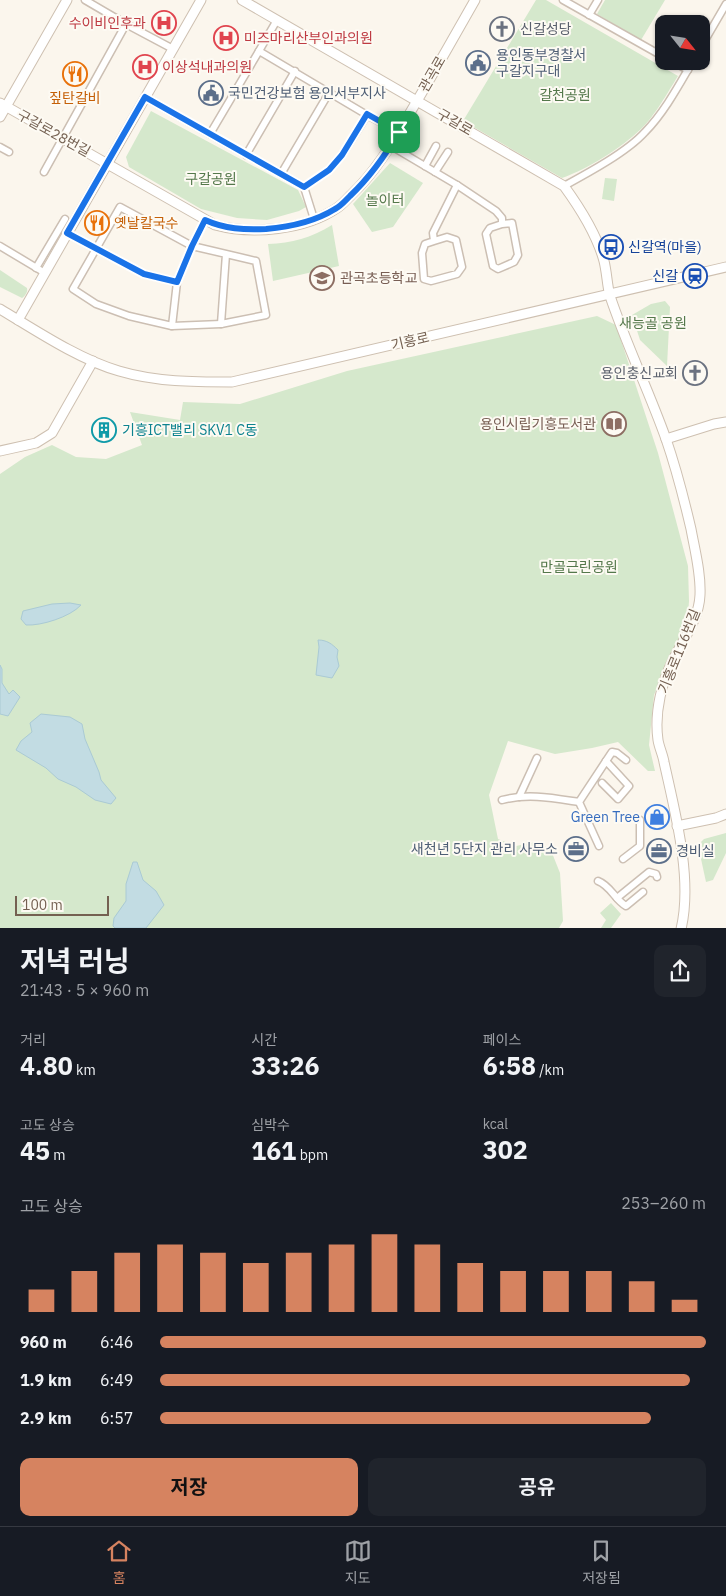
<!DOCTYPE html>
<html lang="ko">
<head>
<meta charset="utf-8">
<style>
  :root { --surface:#171b24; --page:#20242c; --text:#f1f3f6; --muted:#9ea1a6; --line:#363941; --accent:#d68360 }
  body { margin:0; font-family:"IBM Plex Sans","Noto Sans KR",sans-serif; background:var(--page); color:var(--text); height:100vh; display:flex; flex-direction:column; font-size:19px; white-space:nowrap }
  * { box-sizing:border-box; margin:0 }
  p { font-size:16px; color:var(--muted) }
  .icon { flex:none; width:28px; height:28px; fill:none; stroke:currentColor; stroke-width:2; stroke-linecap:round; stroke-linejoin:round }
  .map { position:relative; height:928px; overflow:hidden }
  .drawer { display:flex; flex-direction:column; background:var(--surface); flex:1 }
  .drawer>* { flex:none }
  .needle { width:32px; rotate:120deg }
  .controls { position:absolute; left:655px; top:15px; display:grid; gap:10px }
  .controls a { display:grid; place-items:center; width:55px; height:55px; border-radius:10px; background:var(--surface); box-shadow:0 1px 4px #0004; font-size:25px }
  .scale { position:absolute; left:15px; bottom:12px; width:94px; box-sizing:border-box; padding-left:5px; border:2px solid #746051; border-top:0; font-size:14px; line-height:18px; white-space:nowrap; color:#746051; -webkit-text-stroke:4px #fdfaf3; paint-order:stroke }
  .pin { position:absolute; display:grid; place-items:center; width:42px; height:42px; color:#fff; margin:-21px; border-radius:10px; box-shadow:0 2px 8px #0006 }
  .round { display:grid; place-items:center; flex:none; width:52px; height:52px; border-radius:10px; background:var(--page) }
  .overview { display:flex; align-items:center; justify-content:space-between; height:85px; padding:0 20px }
  h1 { font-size:28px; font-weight:700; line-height:38px }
  .figures { display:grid; grid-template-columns:repeat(3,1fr); gap:8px; height:85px; padding:5px 20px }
  .figures div { display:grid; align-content:center }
  .figures b { font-size:25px; font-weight:700 }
  .figures small { font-size:14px; font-weight:400 }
  .figures p { font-size:14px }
  .chart { height:140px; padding:10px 20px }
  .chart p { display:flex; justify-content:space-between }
  .chart svg { width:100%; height:90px; margin-top:5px; stroke:var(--accent); stroke-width:6 }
  .primary-button { display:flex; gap:10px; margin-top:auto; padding:10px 20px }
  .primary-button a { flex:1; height:58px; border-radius:10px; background:var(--accent); color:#111; font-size:20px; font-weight:700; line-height:58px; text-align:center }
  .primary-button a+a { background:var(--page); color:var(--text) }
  ul { padding:0 20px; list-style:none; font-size:16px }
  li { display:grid; grid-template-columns:80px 60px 1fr; align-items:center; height:38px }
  li i { height:12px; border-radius:6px; background:var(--accent) }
  .menu { display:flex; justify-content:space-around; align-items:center; height:70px; border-top:1px solid var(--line); background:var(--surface); font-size:14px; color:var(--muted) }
  .menu a { display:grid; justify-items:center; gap:2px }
  .menu .selected { color:var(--accent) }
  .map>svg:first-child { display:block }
  .green { fill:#d5e8cc }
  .water { fill:#c2dce3; stroke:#aacad4 }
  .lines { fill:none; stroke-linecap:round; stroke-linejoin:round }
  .street-casing { stroke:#ccbfb3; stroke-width:9 }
  .secondary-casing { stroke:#cec0b1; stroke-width:11 }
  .street { stroke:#fff; stroke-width:6 }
  .secondary { stroke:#fff; stroke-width:9 }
  .route-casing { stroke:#fff; stroke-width:10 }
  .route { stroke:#1a73e8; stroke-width:6 }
  .labels { text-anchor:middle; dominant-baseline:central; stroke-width:4; stroke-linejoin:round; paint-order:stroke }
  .health-label { font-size:14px; fill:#be3a42; stroke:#fdfaf3; text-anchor:start }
  .worship-label { font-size:14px; fill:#5b616d; stroke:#fdfaf3; text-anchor:start }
  .service-label { font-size:14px; fill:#4e5e75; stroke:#fdfaf3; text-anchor:start }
  .street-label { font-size:14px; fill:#746051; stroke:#fdfaf3 }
  .park-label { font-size:14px; fill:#54784b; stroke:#fdfaf3 }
  .food-label { font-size:14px; fill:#c56008; stroke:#fdfaf3 }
  .transit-label { font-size:14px; fill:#164399; stroke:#fdfaf3; text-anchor:start }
  .education-label { font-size:14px; fill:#785e54; stroke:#fdfaf3; text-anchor:start }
  .culture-label { font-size:14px; fill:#0d838f; stroke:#fdfaf3; text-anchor:start }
  .shop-label { font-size:14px; fill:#366cbe; stroke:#fdfaf3; text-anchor:end }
</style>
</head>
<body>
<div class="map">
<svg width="726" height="929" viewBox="0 0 726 929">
  <rect width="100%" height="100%" fill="#fbf6ed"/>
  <!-- green -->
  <g class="green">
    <path d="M 536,0 L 546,0 L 678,76 C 668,92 654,117 641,129 C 621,148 588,169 562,178 L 463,121 Z"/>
    <polygon points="605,0 665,0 641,40 597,14"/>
    <polygon points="151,111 298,190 306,207 299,211 267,220 237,218 201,209 129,167 126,157"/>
    <polygon points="390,163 423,183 393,227 372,232 353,204"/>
    <polygon points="605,178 617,179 614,201 602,199"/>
    <path d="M 332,225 L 339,266 L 273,281 L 268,244 C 292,243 311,238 332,225 Z"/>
    <path d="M 0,270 L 27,288 C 28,292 25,296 22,298 L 0,287 Z"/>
    <polygon points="665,301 670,307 667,366 640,340 632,315 651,304"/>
    <polygon points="597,316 616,325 658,453 688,566 689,601 688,615 682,637 668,661 654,695 649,745 655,771 648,771 618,742 592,748 555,754 508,741 489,795 498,839 516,846 540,841 552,853 560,873 563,921 559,928 0,929 0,474 25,457 52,445 76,457 106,459 142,445 130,412 180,420 183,402 240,404 347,371"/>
    <polygon points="726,833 726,853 713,880 706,882 698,845 704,839"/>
    <polygon points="611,903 621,914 611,928 601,928 606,920 600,913"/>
  </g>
  <!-- water -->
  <g class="water">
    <path d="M 70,603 L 81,605 C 70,617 41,626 26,625 L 21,619 L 23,611 L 52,604 Z"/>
    <path d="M 318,640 C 327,640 332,644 338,650 L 337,657 L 339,666 L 332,678 L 316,675 L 319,647 Z"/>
    <polygon points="0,665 2,669 2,683 9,694 13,690 20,697 8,716 0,714"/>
    <polygon points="41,714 70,717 82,724 85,739 99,772 101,780 116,798 111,804 95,800 76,787 58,779 46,768 16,750 21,741 32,732 30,723"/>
    <polygon points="133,862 137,862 143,880 156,891 164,905 146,928 115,928 113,926 114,918 126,901 126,884"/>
  </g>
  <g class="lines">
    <defs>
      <g id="street">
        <polyline points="85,0 126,24"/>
        <polyline points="563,0 664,57"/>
        <polyline points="589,15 598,0"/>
        <polyline points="701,47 726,4"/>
        <polyline points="259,51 277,20"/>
        <polyline points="672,61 688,70"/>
        <polyline points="145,97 210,134"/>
        <polyline points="367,115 399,132"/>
        <polyline points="391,146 457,185 496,211 502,218 502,224 490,228 486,234 493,266 498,269 514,262 518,255 512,223 502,224"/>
        <polyline points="0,147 9,152"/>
        <polyline points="246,155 295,71"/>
        <polyline points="425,166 436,146"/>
        <polyline points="44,172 126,24 173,49"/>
        <polyline points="435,172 448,152"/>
        <polyline points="281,174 330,91"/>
        <path d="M 564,186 C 588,173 627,152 645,132 C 664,113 679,85 693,61"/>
        <polyline points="304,187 210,134 259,51 367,115 342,155 329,170 304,187 314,219"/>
        <polyline points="67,233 144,274 177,282 192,246 205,220"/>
        <polyline points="434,241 425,244 422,253 424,279 431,281 457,274 462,267 456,240 447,237 434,241 433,233 457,185"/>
        <polyline points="0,246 45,273"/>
        <polyline points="36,268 65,219"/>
        <polyline points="177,282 172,326 129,316 96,304 73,289 120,207 192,246 256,261 266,315 221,324 226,254"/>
        <polyline points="172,326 221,324"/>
        <polyline points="606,761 612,752 617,753 626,760"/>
        <polyline points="519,797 537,758"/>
        <path d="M 502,800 C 528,793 553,798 579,802"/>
        <polyline points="599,846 579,802 606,761 629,786 618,799 602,783"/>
        <polyline points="623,859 640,846 640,820"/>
        <path d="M 598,881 C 611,886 615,900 626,906 L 643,892"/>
        <polyline points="617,898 649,872 656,874 657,877"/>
      </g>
      <g id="secondary">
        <path d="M 242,0 L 564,186 C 580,208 597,235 604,261 C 607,273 607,285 610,296 C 626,344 649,391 666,439 C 676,468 684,499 691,529 C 695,551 701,573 700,595 C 699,618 685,637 675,656 C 662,680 654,712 658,740 C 659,747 663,755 664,762 C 675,812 693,879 681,929"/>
        <path d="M 0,103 L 215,225 C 252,235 305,230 337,208 C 342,205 346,200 351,195 C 378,170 395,138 414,106 C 435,71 455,35 475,0"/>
        <polyline points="0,117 67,0"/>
        <path d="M 0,309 C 35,330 80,360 119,371 C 156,382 194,382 232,382 L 726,267"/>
        <polyline points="18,320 201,0"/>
        <polyline points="666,439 714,424 726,422"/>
        <polyline points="0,451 36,443 52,433 93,361"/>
        <polyline points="677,826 716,818 726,814"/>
      </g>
    </defs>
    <!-- street casing -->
    <use href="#street" class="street-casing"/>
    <!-- secondary casing -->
    <use href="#secondary" class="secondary-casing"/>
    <!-- street -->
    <use href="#street" class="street"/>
    <!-- secondary -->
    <use href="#secondary" class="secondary"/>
  </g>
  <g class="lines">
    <defs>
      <path id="route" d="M 145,97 L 304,187 L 329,170 L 342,155 L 367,114 L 399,132 C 385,156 370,177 350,196 C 345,201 341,206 335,209 C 314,222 290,227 266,229 C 244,230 225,229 205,220 L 192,246 L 177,282 L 144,274 L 67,233 Z"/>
    </defs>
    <!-- route casing -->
    <use href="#route" class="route-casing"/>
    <!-- route -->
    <use href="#route" class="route"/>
  </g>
  <!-- icons -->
  <defs>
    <symbol id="hospital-ring" viewBox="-11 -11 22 22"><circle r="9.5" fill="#fdfaf3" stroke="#e0444e" stroke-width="1.5"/><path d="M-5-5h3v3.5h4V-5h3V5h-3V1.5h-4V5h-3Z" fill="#e0444e"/></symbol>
    <symbol id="church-ring" viewBox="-11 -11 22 22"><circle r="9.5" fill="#fdfaf3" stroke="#6b7280" stroke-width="1.5"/><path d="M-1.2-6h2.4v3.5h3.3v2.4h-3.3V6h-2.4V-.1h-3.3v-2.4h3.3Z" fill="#6b7280"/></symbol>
    <symbol id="civic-ring" viewBox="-11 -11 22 22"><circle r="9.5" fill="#fdfaf3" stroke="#5c6f8a" stroke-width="1.5"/><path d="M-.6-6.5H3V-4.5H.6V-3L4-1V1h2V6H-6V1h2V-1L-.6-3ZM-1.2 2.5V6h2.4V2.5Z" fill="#5c6f8a"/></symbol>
    <symbol id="restaurant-ring" viewBox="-11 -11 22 22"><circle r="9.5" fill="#fdfaf3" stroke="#e8710a" stroke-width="1.5"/><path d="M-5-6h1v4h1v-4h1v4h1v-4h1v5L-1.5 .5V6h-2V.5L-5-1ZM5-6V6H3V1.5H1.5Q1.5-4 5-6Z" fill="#e8710a"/></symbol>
    <symbol id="bus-ring" viewBox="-11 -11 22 22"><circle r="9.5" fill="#fdfaf3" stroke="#1a4fb4" stroke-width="1.5"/><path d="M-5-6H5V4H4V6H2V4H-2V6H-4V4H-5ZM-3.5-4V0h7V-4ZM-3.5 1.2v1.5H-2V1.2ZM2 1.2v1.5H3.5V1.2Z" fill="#1a4fb4"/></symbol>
    <symbol id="station-ring" viewBox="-11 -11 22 22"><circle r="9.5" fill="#fdfaf3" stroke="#1a4fb4" stroke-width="1.5"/><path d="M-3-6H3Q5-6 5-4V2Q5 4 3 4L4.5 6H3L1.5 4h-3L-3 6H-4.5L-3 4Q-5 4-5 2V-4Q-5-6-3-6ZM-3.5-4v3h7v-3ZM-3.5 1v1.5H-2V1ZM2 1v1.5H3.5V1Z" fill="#1a4fb4"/></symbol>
    <symbol id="school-ring" viewBox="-11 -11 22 22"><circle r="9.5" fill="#fdfaf3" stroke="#8d6e63" stroke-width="1.5"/><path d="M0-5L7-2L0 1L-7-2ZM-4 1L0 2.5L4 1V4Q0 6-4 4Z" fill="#8d6e63"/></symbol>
    <symbol id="library-ring" viewBox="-11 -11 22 22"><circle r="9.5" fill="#fdfaf3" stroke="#8d6e63" stroke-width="1.5"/><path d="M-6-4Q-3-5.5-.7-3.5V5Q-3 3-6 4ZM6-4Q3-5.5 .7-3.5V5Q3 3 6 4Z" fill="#8d6e63"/></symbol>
    <symbol id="building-ring" viewBox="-11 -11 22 22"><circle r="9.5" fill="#fdfaf3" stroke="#0f9aa8" stroke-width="1.5"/><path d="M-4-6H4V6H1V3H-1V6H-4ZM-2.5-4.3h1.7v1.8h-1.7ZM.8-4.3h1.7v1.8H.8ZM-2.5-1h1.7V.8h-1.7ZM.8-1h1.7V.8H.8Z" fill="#0f9aa8"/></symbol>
    <symbol id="shop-ring" viewBox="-11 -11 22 22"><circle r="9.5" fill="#fdfaf3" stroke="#3f7fe0" stroke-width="1.5"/><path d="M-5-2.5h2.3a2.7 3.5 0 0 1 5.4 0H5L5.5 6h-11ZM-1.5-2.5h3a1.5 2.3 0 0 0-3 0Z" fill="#3f7fe0"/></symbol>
    <symbol id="office-ring" viewBox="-11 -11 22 22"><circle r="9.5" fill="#fdfaf3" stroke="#5c6f8a" stroke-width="1.5"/><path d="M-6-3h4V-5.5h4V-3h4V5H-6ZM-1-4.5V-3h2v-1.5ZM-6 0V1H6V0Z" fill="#5c6f8a"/></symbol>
  </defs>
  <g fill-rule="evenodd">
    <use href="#hospital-ring" x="150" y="9" width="28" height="28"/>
    <use href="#church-ring" x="488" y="15" width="28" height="28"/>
    <use href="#hospital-ring" x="212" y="24" width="28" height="28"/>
    <use href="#civic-ring" x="464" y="49" width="28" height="28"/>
    <use href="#hospital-ring" x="131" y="53" width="28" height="28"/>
    <use href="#restaurant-ring" x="61" y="60" width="28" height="28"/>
    <use href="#civic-ring" x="197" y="79" width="28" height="28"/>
    <use href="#restaurant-ring" x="83" y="209" width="28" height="28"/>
    <use href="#bus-ring" x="597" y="233" width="28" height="28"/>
    <use href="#station-ring" x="681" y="262" width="28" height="28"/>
    <use href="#school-ring" x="308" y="264" width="28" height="28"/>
    <use href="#church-ring" x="681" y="359" width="28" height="28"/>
    <use href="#library-ring" x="600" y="410" width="28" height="28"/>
    <use href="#building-ring" x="90" y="416" width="28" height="28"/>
    <use href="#shop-ring" x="643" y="803" width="28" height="28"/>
    <use href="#office-ring" x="562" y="835" width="28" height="28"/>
    <use href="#office-ring" x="645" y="837" width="28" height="28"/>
  </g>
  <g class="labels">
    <!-- health labels -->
    <g class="health-label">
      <text x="146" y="23" text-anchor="end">수이비인후과</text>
      <text x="244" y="38">미즈마리산부인과의원</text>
      <text x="162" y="67">이상석내과의원</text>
    </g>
    <!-- worship labels -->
    <g class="worship-label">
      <text x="520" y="29">신갈성당</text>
      <text x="678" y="373" text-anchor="end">용인충신교회</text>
    </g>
    <!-- service labels -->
    <g class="service-label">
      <text x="496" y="55">용인동부경찰서<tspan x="496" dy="16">구갈지구대</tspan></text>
      <text x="228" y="93">국민건강보험 용인서부지사</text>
      <text x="558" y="849" text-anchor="end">새천년 5단지 관리 사무소</text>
      <text x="676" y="851">경비실</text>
    </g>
    <!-- street labels -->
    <g class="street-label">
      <text transform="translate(432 74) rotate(-60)">관곡로</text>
      <text transform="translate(455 122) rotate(30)">구갈로</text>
      <text transform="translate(54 133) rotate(29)">구갈로28번길</text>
      <text transform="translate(410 341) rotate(-13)">기흥로</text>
      <text transform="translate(679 651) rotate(-68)">기흥로116번길</text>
    </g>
    <!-- park labels -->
    <g class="park-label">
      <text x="565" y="95">갈천공원</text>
      <text x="211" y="179">구갈공원</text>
      <text x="385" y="200">놀이터</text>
      <text x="653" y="323">새능골 공원</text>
      <text x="579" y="567">만골근린공원</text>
    </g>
    <!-- food labels -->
    <g class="food-label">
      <text x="75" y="98">짚탄갈비</text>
      <text x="114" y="223" text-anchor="start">옛날칼국수</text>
    </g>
    <!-- transit labels -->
    <g class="transit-label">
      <text x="628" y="247">신갈역(마을)</text>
      <text x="678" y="276" text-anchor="end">신갈</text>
    </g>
    <!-- education labels -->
    <g class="education-label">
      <text x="340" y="278">관곡초등학교</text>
      <text x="596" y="424" text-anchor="end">용인시립기흥도서관</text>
    </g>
    <!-- culture labels -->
    <g class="culture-label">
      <text x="122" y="430">기흥ICT밸리 SKV1 C동</text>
    </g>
    <!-- shop labels -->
    <g class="shop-label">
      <text x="640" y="817">Green Tree</text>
    </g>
  </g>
</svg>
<div class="controls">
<a><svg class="needle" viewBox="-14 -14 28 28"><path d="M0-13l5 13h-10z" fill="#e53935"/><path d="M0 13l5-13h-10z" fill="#9ea1a6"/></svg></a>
</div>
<div class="scale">100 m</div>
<div class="pin" style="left:399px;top:132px;background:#1e9e55"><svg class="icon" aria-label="arrive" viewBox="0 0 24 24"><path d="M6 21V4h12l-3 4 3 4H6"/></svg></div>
</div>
<section class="drawer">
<div class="overview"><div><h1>저녁 러닝</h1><p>21:43 · 5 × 960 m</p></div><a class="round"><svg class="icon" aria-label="share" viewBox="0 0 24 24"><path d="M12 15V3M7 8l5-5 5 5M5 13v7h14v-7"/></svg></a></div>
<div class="figures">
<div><p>거리</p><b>4.80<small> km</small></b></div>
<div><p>시간</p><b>33:26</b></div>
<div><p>페이스</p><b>6:58<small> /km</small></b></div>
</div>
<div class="figures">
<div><p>고도 상승</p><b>45<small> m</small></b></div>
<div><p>심박수</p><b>161<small> bpm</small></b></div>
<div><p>kcal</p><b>302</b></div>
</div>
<div class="chart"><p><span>고도 상승</span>253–260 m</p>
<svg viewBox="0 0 160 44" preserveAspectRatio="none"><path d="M5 44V33M15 44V24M25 44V15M35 44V11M45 44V15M55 44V20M65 44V15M75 44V11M85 44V6M95 44V11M105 44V20M115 44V24M125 44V24M135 44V24M145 44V29M155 44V38"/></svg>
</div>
<ul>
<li><b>960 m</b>6:46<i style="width:100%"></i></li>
<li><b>1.9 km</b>6:49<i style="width:97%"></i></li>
<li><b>2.9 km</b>6:57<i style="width:90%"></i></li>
</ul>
<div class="primary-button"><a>저장</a><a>공유</a></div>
</section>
<nav class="menu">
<a class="selected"><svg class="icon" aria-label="home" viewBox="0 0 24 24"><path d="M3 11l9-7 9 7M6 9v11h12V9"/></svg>홈</a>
<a><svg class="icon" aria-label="map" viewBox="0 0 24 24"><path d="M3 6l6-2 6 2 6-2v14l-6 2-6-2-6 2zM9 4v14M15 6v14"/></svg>지도</a>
<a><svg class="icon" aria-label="saved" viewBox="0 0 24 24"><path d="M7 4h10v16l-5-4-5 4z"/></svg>저장됨</a>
</nav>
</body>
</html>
